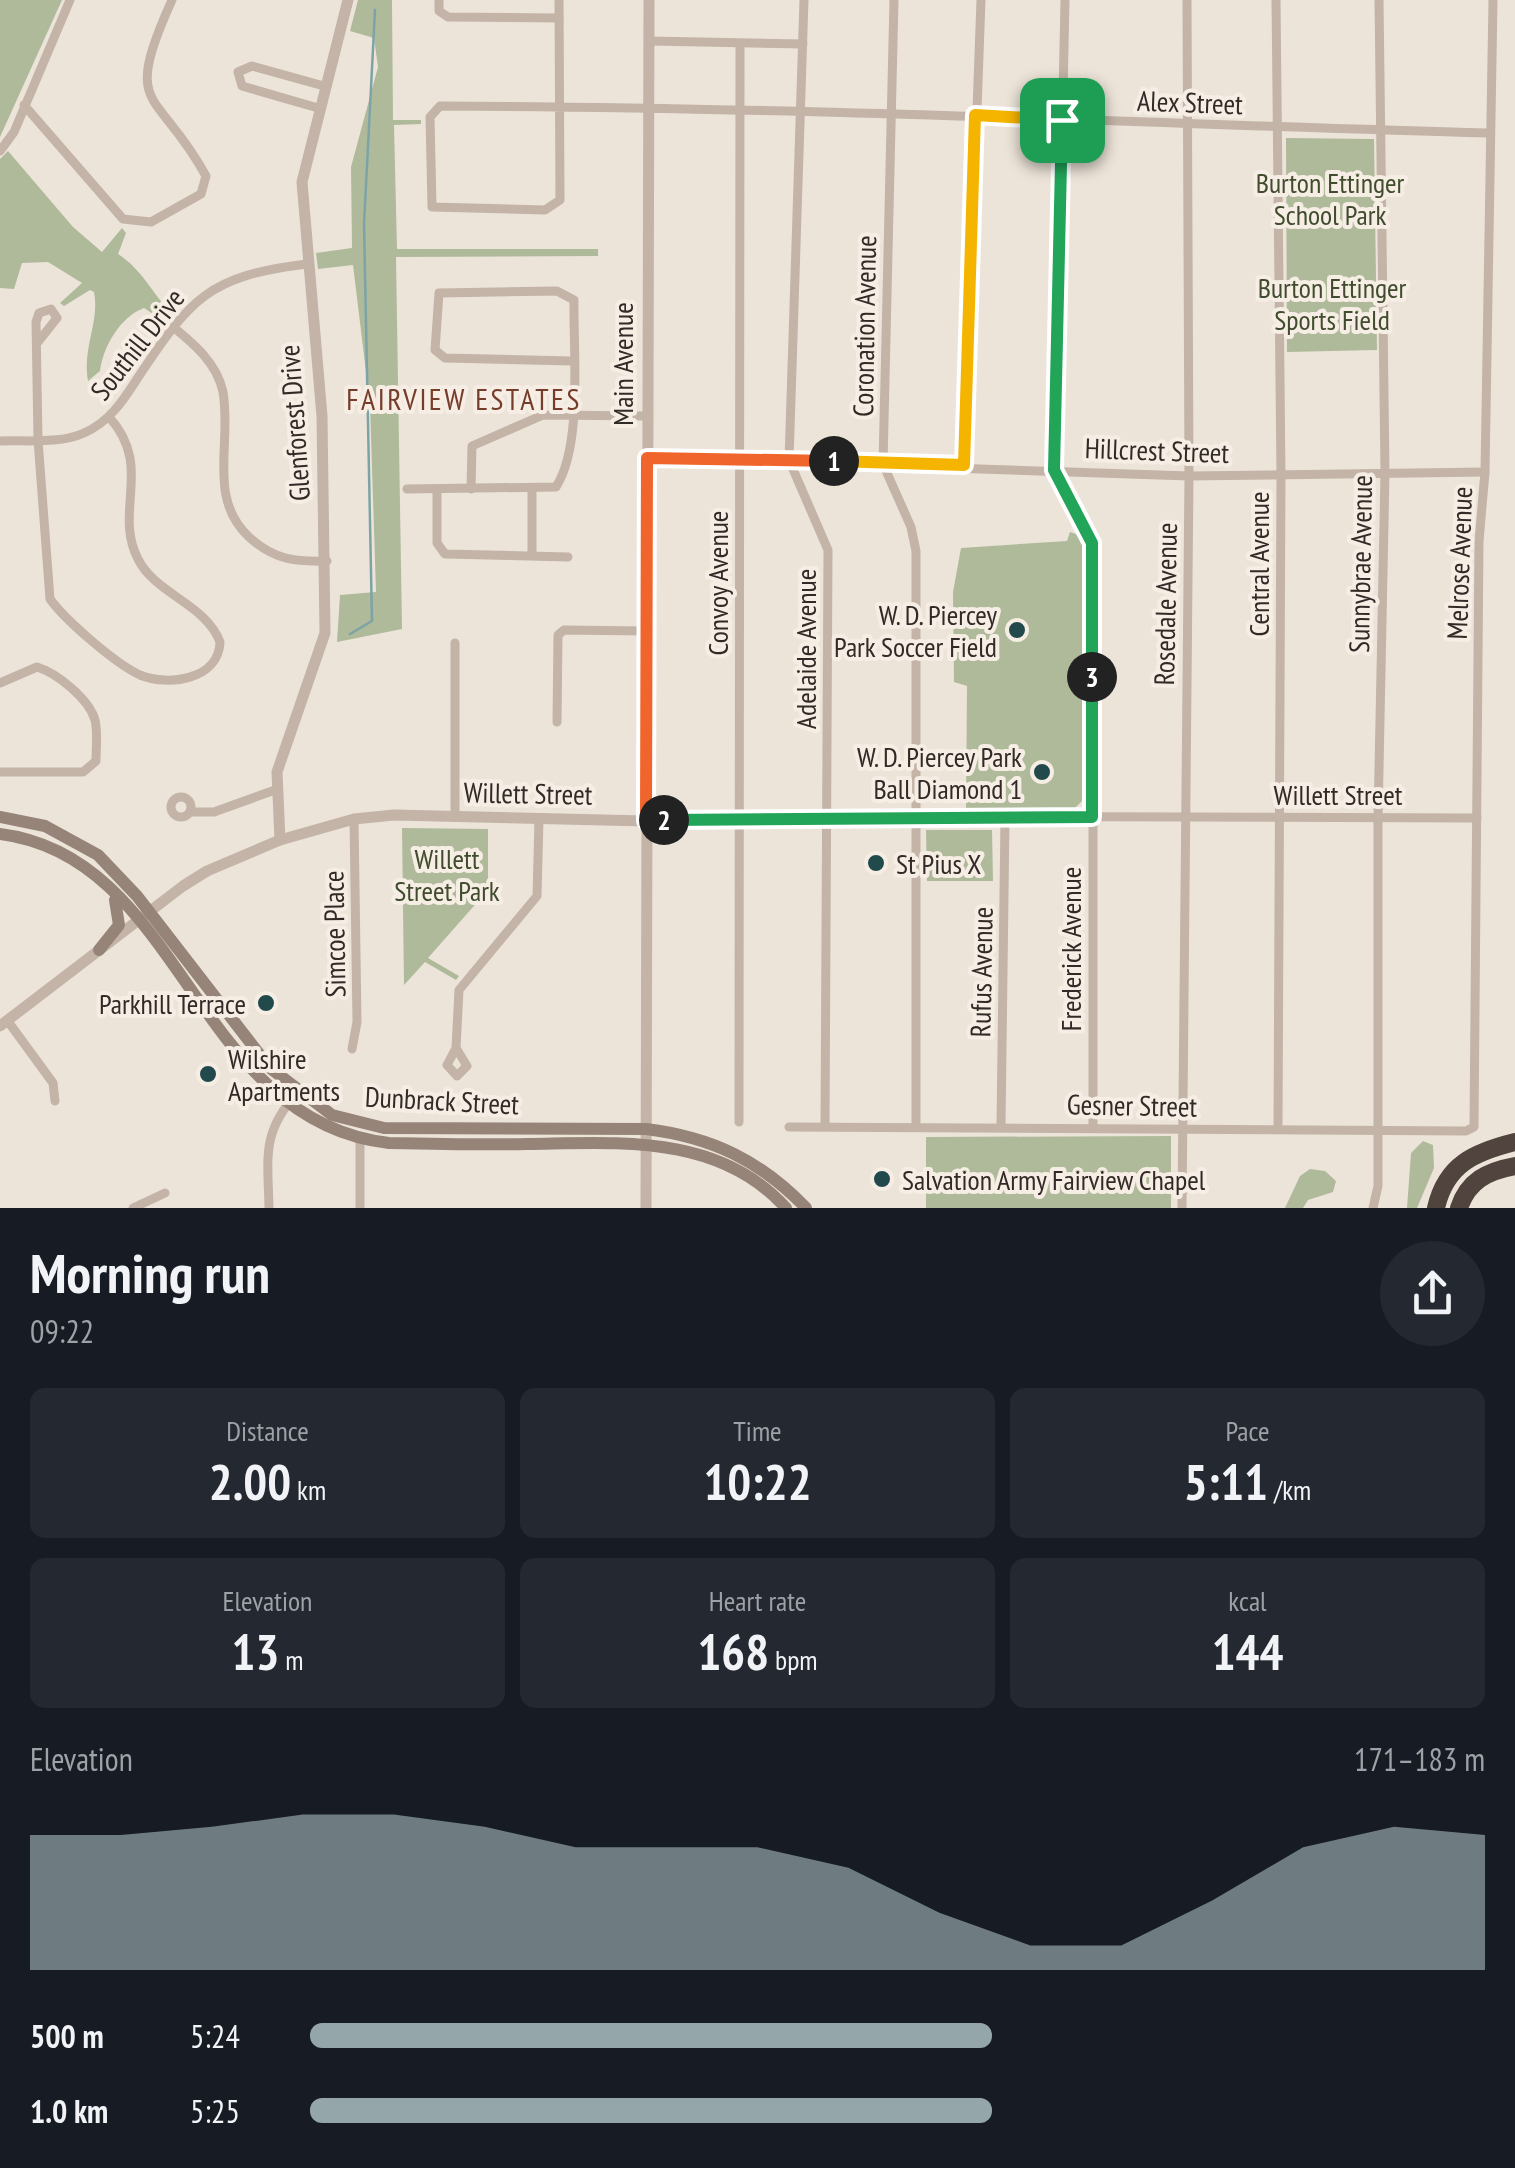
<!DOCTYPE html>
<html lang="en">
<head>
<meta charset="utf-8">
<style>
  :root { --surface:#171b24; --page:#242831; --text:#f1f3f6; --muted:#9ea1a6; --accent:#94a6aa }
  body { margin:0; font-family:"PT Sans Narrow",sans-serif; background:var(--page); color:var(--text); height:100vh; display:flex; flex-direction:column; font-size:38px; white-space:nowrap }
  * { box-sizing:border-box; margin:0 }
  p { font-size:32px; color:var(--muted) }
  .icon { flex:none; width:55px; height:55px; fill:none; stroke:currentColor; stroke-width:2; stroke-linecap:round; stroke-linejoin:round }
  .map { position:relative; height:1208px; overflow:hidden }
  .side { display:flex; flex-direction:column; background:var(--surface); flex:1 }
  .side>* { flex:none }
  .pin { position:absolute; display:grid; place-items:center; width:85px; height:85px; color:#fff; margin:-42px; border-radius:20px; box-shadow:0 5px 15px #0006 }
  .km { position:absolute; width:50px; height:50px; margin:-25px; border-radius:50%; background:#222; color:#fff; font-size:28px; line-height:50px; text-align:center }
  .round { display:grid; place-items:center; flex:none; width:105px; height:105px; border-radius:52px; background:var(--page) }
  .overview { display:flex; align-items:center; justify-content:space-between; height:170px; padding:0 30px }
  h1 { font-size:55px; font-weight:700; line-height:75px }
  .metrics { display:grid; grid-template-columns:repeat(3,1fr); gap:15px; height:170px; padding:10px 30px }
  .metrics div { display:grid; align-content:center; border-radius:15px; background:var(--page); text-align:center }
  .metrics b { font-size:50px; font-weight:700 }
  .metrics small { font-size:28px; font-weight:400 }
  .metrics p { font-size:28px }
  .chart { height:280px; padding:20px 30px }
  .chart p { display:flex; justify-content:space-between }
  .chart svg { width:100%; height:180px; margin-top:10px; fill:var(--accent); opacity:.7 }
  ul { padding:0 30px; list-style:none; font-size:32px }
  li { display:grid; grid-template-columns:160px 120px 1fr; align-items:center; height:75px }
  li i { height:25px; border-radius:12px; background:var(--accent) }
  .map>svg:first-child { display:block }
  .green { fill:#afba9b }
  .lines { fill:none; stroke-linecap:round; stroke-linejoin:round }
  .stream { stroke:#7ca4a6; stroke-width:2.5 }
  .minor { stroke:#c3b4a7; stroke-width:9 }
  .tertiary { stroke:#c3b4a7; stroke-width:11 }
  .secondary { stroke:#968479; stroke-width:12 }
  .motorway { stroke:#51443e; stroke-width:18 }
  .split-1-casing { stroke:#fff; stroke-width:20 }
  .split-2-casing { stroke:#fff; stroke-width:20 }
  .split-3-casing { stroke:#fff; stroke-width:20 }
  .split-4-casing { stroke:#fff; stroke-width:20 }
  .split-1 { stroke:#f5b400; stroke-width:12 }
  .split-2 { stroke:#f0652b; stroke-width:12 }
  .split-3 { stroke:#22a559; stroke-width:12 }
  .split-4 { stroke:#22a559; stroke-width:12 }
  .poi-dot { fill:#22494c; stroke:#f6eee4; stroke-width:4 }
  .labels { text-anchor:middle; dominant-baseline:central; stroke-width:8; stroke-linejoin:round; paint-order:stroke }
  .street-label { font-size:28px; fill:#312a26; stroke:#f6eee4 }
  .park-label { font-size:28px; fill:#404c2d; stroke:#f6eee4 }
  .poi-label { font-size:28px; fill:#312a26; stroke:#f6eee4; text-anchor:end }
  .neighbourhood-label { font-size:30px; letter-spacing:2.5px; fill:#753d2a; stroke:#f6eee4 }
</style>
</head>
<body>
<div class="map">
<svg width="1515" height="1208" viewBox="0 0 1515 1208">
  <rect width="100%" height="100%" fill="#ede4d9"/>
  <!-- green -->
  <g class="green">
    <polygon points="0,0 62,0 0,137"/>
    <polygon points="358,0 392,0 393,120 421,120 421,124 394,125 397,249 598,249 598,256 396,257 402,629 337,642 340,595 376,592 370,405 353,265 318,269 316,253 352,248 351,167 378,67 374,38 350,31"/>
    <polygon points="1286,138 1374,139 1377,350 1287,352"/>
    <path d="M 8,151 L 73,227 L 102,252 L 122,228 L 126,233 L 118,254 C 143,270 153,295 173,315 L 167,323 L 144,308 C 120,317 103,347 100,371 L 88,381 C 82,347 100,322 94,292 L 90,290 L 64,306 L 60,303 L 82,283 L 48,262 L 22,263 L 14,289 L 0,288 L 0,159 Z"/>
    <polygon points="1070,532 1082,536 1082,801 1074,809 966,809 967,686 954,682 953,592 961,548 1067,541"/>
    <polygon points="402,828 488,829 488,890 428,958 459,976 456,980 425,962 404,985"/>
    <polygon points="926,830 992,830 993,881 927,881"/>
    <polygon points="1171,1136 1171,1208 926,1208 926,1137"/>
    <polygon points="1423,1141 1433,1145 1434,1168 1417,1208 1407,1208 1411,1153"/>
    <polygon points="1310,1169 1325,1171 1336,1181 1333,1192 1308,1200 1303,1208 1285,1208 1300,1176"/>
  </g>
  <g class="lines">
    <!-- stream -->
    <polyline class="stream" points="350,634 372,621 364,224 375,10"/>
    <!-- minor -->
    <g class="minor">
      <polyline points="439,0 439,11 448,17 559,18"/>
      <path d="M 559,0 L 560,200 L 545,210 L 432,207 L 430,117 L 440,106 C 789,107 1138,123 1488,133"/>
      <polyline points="804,0 789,460 828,550 825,1126"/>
      <polyline points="894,0 883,464 911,527 916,551 916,1127"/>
      <polyline points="1065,0 1055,470 1093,553 1093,1127"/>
      <polyline points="1276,0 1281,475 1278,1128"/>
      <polyline points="650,41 803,44"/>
      <path d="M 24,105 L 123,219 L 151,222 L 201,194 L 206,176 C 157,86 121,114 172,0"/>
      <polyline points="318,108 242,86 238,72 252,66 324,86"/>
      <polyline points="0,151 14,132 70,0"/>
      <path d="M 172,326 C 194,344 217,363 223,392 C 232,443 207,498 249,537 C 274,560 296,562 327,561"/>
      <path d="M 38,342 L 57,318 L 51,309 L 39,313 L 36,322 L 38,440 L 50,599 C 66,621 116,664 140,675 C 169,687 219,679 220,642 C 206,604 155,594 138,559 C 113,511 154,466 109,417"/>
      <path d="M 0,441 C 26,440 60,444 84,433 C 109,422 123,401 137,379 C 191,298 208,276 307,264"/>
      <polyline points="647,458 1189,476 1485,472"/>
      <polyline points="964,465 981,0"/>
      <path d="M 407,489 L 556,487 C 583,445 573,350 574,300 L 557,291 L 439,293 L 435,350 L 445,358 L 572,361"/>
      <polyline points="437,489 437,543 445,554 568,557"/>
      <polyline points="471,489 472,446 543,415 647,416"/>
      <polyline points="532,489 532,554"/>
      <polyline points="455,643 455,817"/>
      <path d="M 0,683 L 37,667 C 57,673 89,699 95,720 C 98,732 96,748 96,761 L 83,772 L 0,772"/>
      <polyline points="557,722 558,635 564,630 646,631"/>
      <circle cx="181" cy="807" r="10"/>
      <polyline points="191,812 214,812 275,790"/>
      <polyline points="646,821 826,816 1477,818"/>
      <polyline points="7,1020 53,1083 55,1101"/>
      <polyline points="456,1048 467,1066 457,1076 447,1065 456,1048 459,990 537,896 539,819"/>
      <polyline points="352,1049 357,1022 354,819"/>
      <polyline points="739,1122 740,45"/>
      <polyline points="1001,1126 1005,818"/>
      <polyline points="789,1127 1466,1131 1474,1127 1479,541 1485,472 1493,0"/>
      <polyline points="360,1140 360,1208"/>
      <polyline points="133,1208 165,1193"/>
      <path d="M 269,1208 C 268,1157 261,1133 297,1093"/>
      <polyline points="1182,1208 1189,476 1187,0"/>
      <polyline points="1373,1208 1378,1186 1378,819 1385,473 1379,0"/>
    </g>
    <!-- tertiary -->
    <g class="tertiary">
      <polyline points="280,840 277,772 325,633 322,416 302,182 348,0"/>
      <polyline points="0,1026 183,886 207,871 280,840 354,819 394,815 646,821"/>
      <polyline points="646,1208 649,0"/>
    </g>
    <!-- secondary -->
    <g class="secondary">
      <path d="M 0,817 L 45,826 L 98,855 L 137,896 L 270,1068 L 332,1115 L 384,1128 L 646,1129 C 712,1137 761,1161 806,1208"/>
      <path d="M 0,834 C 184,857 194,1121 389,1143 C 435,1144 481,1145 527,1144 C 618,1143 718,1133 786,1208"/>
      <polyline points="99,950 119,925 115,900"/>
    </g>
    <!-- motorway -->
    <g class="motorway">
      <path d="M 1436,1208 C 1446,1164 1475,1152 1515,1142"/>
      <path d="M 1459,1208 C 1468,1181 1487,1171 1515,1166"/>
    </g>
  </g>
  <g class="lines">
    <defs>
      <polyline id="split-1" points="834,461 964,465 975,115 1062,120"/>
      <polyline id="split-2" points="664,820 646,821 647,458 834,461"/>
      <polyline id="split-3" points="664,820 1092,817 1092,677"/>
      <polyline id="split-4" points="1062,120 1054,470 1092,543 1092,677"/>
    </defs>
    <!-- split-1 casing -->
    <use href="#split-1" class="split-1-casing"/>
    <!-- split-2 casing -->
    <use href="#split-2" class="split-2-casing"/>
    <!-- split-3 casing -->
    <use href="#split-3" class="split-3-casing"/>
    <!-- split-4 casing -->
    <use href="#split-4" class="split-4-casing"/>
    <!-- split-1 -->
    <use href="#split-1" class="split-1"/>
    <!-- split-2 -->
    <use href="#split-2" class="split-2"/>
    <!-- split-3 -->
    <use href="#split-3" class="split-3"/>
    <!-- split-4 -->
    <use href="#split-4" class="split-4"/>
  </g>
  <!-- markers -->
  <g class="poi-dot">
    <circle cx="1017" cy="630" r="10"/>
    <circle cx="1042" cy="772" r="10"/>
    <circle cx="876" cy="863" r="10"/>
    <circle cx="266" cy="1003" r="10"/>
    <circle cx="208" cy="1074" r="10"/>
    <circle cx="882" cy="1179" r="10"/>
  </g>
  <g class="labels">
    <!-- street labels -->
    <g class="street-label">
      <text transform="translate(1190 102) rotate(2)">Alex Street</text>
      <text transform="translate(864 326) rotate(-89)">Coronation Avenue</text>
      <text transform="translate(137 344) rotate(-52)">Southill Drive</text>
      <text transform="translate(622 364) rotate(-90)">Main Avenue</text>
      <text transform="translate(294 423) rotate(-94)">Glenforest Drive</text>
      <text transform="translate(1157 450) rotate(2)">Hillcrest Street</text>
      <text transform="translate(1459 563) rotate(-88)">Melrose Avenue</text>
      <text transform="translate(1258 564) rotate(-90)">Central Avenue</text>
      <text transform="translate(1360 564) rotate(-89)">Sunnybrae Avenue</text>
      <text transform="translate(717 583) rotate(-90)">Convoy Avenue</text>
      <text transform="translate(1165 604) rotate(-89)">Rosedale Avenue</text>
      <text transform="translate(805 649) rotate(-90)">Adelaide Avenue</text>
      <text transform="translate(528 793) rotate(1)">Willett Street</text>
      <text x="1338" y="794">Willett Street</text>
      <text transform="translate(334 934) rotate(-91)">Simcoe Place</text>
      <text transform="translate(1070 949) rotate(-90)">Frederick Avenue</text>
      <text transform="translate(981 972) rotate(-89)">Rufus Avenue</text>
      <text transform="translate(442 1100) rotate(3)">Dunbrack Street</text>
      <text transform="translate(1132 1105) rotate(1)">Gesner Street</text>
    </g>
    <!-- park labels -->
    <g class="park-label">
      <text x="1330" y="182">Burton Ettinger<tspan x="1330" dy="32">School Park</tspan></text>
      <text x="1332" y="287">Burton Ettinger<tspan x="1332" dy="32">Sports Field</tspan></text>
      <text x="447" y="858">Willett<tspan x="447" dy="32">Street Park</tspan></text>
    </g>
    <!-- poi labels -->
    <g class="poi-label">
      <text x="997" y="614">W. D. Piercey<tspan x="997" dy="32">Park Soccer Field</tspan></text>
      <text x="1022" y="756">W. D. Piercey Park<tspan x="1022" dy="32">Ball Diamond 1</tspan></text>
      <text x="896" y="863" text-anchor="start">St Pius X</text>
      <text x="246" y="1003">Parkhill Terrace</text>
      <text x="228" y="1058" text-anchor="start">Wilshire<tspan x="228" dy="32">Apartments</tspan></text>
      <text x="902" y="1179" text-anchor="start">Salvation Army Fairview Chapel</text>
    </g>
    <!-- neighbourhood labels -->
    <g class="neighbourhood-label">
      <text x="464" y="398">FAIRVIEW ESTATES</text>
    </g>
  </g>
</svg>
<div class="pin" style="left:1062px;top:120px;background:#1e9e55"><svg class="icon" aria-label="arrive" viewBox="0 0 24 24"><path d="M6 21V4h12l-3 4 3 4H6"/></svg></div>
<b class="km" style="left:834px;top:461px">1</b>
<b class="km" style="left:664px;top:820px">2</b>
<b class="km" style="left:1092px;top:677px">3</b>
</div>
<section class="side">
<div class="overview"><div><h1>Morning run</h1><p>09:22</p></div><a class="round"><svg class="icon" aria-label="share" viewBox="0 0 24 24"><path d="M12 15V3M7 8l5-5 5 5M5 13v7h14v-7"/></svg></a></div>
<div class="metrics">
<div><p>Distance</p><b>2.00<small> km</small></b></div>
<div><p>Time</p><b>10:22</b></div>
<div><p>Pace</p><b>5:11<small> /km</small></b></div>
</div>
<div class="metrics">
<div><p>Elevation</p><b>13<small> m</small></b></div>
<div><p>Heart rate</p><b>168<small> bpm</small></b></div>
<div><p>kcal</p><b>144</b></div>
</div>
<div class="chart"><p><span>Elevation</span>171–183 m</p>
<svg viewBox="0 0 160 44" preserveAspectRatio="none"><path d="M0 44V11L10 11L20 9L30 6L40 6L50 9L60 14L70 14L80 14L90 19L100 30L110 38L120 38L130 27L140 14L150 9L160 11V44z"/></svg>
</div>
<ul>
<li><b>500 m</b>5:24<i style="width:58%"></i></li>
<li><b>1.0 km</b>5:25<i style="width:58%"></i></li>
</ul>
</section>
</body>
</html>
